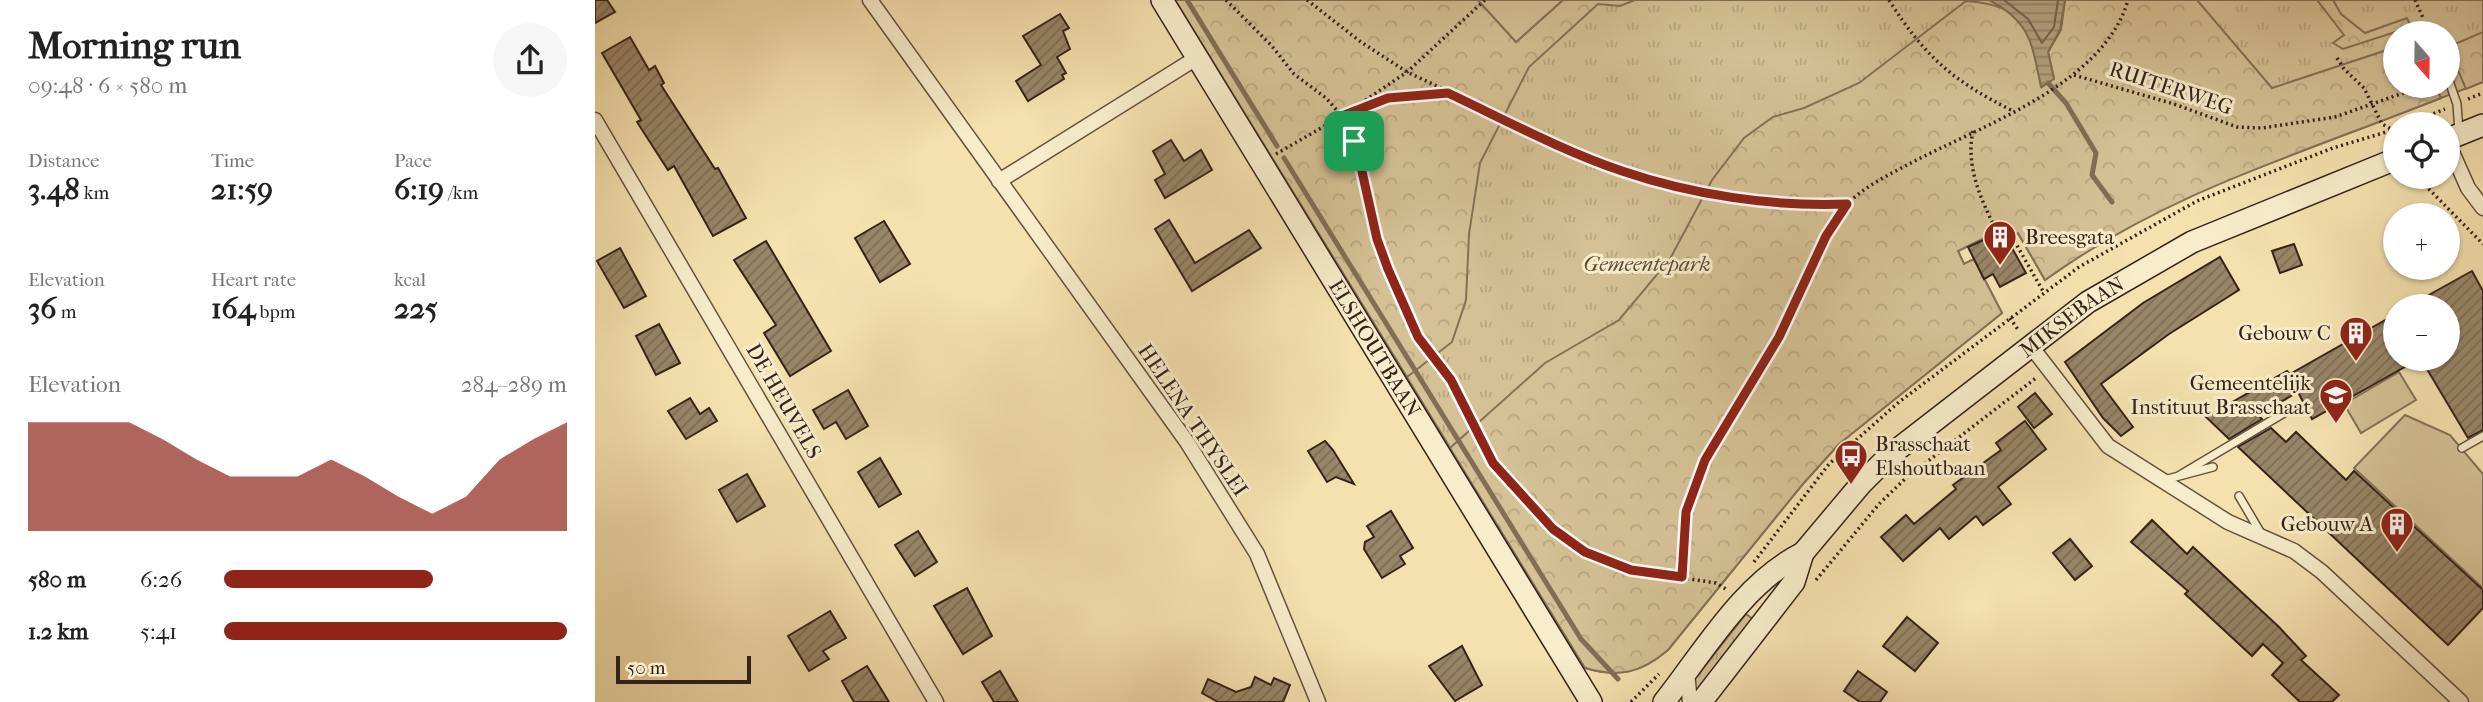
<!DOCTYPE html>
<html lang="en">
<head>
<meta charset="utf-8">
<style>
  :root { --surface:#fff; --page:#f6f6f6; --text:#222; --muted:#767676; --accent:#8f2418 }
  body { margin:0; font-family:"IM FELL French Canon",serif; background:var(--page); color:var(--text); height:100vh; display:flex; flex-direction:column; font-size:26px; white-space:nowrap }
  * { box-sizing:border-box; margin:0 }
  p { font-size:23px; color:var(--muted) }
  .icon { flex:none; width:38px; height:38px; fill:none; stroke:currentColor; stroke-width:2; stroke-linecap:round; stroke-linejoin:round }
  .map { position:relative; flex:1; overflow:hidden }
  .panel { display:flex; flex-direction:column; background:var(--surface); width:595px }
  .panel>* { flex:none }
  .needle { width:46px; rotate:160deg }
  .buttons { position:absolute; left:1788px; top:21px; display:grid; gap:14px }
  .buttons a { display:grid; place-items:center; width:77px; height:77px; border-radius:50%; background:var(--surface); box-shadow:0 2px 5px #0004; font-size:35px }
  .scale { position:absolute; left:21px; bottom:18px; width:135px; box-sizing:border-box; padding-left:7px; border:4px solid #35231b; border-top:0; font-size:19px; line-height:24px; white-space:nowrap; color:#35231b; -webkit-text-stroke:5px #f8ecca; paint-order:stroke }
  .pin { position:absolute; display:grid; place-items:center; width:60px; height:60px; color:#fff; margin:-30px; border-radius:14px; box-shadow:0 4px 10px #0006 }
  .round { display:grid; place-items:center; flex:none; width:74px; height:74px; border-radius:37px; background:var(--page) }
  .headline { display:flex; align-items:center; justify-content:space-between; height:119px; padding:0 28px }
  h1 { font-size:38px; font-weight:700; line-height:52px }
  .stats { display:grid; grid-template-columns:repeat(3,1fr); gap:10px; height:119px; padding:7px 28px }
  .stats div { display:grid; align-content:center }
  .stats b { font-size:30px; font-weight:700 }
  .stats small { font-size:19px; font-weight:400 }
  .stats p { font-size:19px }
  .chart { height:196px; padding:14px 28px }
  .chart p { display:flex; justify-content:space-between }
  .chart svg { width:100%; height:126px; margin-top:7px; fill:var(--accent); opacity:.7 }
  ul { padding:0 28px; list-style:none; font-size:23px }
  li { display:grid; grid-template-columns:112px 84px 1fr; align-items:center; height:52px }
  li i { height:18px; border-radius:9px; background:var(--accent) }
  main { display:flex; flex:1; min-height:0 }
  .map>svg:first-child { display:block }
  .grass { fill:url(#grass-tufts); stroke:#847258; stroke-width:2; fill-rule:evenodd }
  .forest { fill:url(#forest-crowns); stroke:#847258; stroke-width:2 }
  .pitch { fill:#d4c195; stroke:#847258; stroke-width:2 }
  .water { fill:url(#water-rules); stroke:#816e55; stroke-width:2 }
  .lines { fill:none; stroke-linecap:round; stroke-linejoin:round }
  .shore { stroke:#74624c; stroke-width:2 }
  .stream { stroke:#816e55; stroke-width:5 }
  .building { fill:url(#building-hatch); stroke:#35231b; stroke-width:2 }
  .lane-casing { stroke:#655240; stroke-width:10 }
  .street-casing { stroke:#655240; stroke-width:17 }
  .secondary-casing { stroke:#35231b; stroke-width:24 }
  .path { stroke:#35231b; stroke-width:3.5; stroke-dasharray:2 3.5; stroke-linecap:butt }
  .lane { stroke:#f8ecca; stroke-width:7 }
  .street { stroke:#f8ecca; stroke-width:14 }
  .secondary { stroke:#f8ecca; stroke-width:21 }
  .route-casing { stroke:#fff; stroke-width:14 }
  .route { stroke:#8f2418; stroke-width:9 }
  .labels { text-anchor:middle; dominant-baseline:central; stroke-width:6; stroke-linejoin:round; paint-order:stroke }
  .street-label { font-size:21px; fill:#35231b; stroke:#f8ecca }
  .poi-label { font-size:21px; fill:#35231b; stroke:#f8ecca; text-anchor:end }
  .park-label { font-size:21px; font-style:italic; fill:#5d4a3a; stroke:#f8ecca }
</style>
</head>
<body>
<main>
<section class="panel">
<div class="headline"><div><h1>Morning run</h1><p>09:48 · 6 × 580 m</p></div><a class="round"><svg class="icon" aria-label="share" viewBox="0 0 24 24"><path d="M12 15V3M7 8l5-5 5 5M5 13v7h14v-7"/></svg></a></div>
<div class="stats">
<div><p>Distance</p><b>3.48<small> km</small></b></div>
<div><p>Time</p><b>21:59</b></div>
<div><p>Pace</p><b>6:19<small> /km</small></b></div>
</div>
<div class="stats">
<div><p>Elevation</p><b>36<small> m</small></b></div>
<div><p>Heart rate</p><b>164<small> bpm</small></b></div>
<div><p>kcal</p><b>225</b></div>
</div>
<div class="chart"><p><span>Elevation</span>284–289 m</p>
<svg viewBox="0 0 160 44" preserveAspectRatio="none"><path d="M0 44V6L10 6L20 6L30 6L40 12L50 19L60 25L70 25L80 25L90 19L100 25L110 32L120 38L130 32L140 19L150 12L160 6V44z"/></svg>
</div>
<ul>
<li><b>580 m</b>6:26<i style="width:61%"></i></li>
<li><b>1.2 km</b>5:41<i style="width:100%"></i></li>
</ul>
</section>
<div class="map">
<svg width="1888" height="702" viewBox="0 0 1888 702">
  <defs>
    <pattern id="grass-tufts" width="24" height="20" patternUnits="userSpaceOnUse" patternTransform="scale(1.75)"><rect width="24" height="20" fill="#d4c195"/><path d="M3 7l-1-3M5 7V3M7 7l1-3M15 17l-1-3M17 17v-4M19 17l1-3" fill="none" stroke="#b7a680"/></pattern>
    <pattern id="forest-crowns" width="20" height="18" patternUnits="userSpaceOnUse" patternTransform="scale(1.75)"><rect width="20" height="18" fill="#d4c195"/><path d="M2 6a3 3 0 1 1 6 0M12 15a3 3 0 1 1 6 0" fill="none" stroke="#b7a680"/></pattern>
    <pattern id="water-rules" width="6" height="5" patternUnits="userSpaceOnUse" patternTransform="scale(1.75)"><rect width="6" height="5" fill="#b3a07c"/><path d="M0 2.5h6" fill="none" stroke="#928265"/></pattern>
    <pattern id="building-hatch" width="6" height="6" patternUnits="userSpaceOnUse" patternTransform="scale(1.75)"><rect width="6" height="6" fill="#988667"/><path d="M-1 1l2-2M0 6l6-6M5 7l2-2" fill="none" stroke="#7d6d54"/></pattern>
  </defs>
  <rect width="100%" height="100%" fill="#f4e1ae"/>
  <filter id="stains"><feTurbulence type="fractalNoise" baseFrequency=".00286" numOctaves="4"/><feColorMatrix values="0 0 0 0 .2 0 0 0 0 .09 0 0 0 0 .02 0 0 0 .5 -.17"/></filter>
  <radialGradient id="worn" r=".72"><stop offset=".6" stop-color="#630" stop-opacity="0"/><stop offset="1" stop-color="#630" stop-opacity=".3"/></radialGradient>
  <!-- grass -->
  <g class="grass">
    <path d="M 581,0 L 1888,0 L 1888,82 L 1605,190 L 1509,239 L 1450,280 L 1423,233 L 1410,239 L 1395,235 L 1363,251 L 1369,264 L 1379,259 L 1407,313 L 1244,444 L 1207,485 L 1073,650 C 1046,673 1024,678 990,668 ZM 1801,33 L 1853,33 L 1853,86 L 1801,86 Z"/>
    <polygon points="1151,614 1162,622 1101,698 1099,680"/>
  </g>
  <!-- forest -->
  <g class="forest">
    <polygon points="580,0 883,0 921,42 968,0 1040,0 1025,6 1003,4 934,67 885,163 874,234 871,300 857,342 812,377"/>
    <path d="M 1470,0 L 1602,0 L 1677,88 L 1801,47 L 1801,86 L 1840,86 L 1846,98 C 1706,154 1574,191 1450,280 L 1423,233 L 1410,239 L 1395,235 L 1363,251 L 1369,264 L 1379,259 L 1407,313 L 1244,444 L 1207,485 L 1073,650 C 1046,673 1024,678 990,668 L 855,448 L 950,363 L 1024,320 L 1075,259 L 1117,180 L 1149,138 L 1178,117 L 1209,108 L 1264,83 L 1371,1 C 1435,6 1435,31 1447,87 L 1459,78 L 1453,52 L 1466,30 Z"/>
    <polygon points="1722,0 1738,0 1746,14 1770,33 1812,18 1816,27 1748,49 1738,43 1749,35"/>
    <polygon points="1888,32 1888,82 1871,89 1853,47"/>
  </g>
  <!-- pitch -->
  <g class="pitch">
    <polygon points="883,0 968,0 921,42"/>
    <polygon points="1804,372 1821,400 1766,433 1749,404"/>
    <polygon points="1810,415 1855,435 1888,474 1888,588 1759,468"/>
  </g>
  <!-- water -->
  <path class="water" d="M 1394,0 L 1470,0 L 1465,30 L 1453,52 L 1459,79 L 1446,87 C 1437,44 1436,22 1394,0 Z"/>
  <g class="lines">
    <!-- shore -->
    <polyline class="shore" points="1409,0 1433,19 1447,43 1459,27 1463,0"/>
    <!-- stream -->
    <g class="stream">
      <polyline points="592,0 682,146"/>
      <polyline points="1453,83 1471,103 1501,153 1497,175 1517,202"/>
      <polyline points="689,158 986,639 1023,679"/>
    </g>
  </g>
  <!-- building -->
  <g class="building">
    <polygon points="0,0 12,0 20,12 0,23"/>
    <polygon points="465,14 474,28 468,31 475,49 462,57 471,73 467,75 469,79 433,101 421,81 446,65 428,36"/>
    <polygon points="35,37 54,70 60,66 69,83 66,85 120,169 123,168 151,218 118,236 79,166 73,170 42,122 46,120 7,53"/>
    <polygon points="576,140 589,161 606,150 617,170 570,198 560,180 570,174 558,151"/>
    <polygon points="574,220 600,263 654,230 666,248 597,291 560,229"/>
    <polygon points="289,221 315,264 285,282 260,238"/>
    <polygon points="1395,237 1404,255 1417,248 1431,273 1405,287 1398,274 1389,279 1373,247"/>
    <polygon points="171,241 236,351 195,376 169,333 181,325 139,260"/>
    <polygon points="1699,244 1707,265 1685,273 1677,251"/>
    <polygon points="25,248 51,296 29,308 2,261"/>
    <polygon points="1625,257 1644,290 1574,334 1506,384 1538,427 1526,436 1508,418 1470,362 1548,303"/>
    <polygon points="1877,271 1888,291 1888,430 1873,438 1826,359 1853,359 1853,306 1814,306"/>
    <polygon points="1801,314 1801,359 1824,359 1717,419 1703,392 1663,415 1667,419 1634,439 1611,417 1692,371 1695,374"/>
    <polygon points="64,324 85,363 61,375 41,336"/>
    <polygon points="253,390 273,426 251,439 241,422 229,429 218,410"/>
    <polygon points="1440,393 1457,414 1439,428 1423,407"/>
    <polygon points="95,398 105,414 114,408 122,421 91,439 73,411"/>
    <polygon points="1430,421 1451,449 1403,487 1416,504 1388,525 1381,516 1354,539 1345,528 1308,561 1286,537 1311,515 1319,524 1361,489 1358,485 1406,450 1401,443"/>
    <polygon points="1676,428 1691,442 1701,432 1751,480 1759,471 1888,590 1888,608 1853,645 1643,447"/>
    <polygon points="730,441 738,450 759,484 741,477 732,482 713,451"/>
    <polygon points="285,458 306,494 284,507 263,472"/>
    <polygon points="152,474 170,506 142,522 124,490"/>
    <polygon points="796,511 818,548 805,556 810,564 787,578 769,549 770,542 779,537 772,526"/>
    <polygon points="1557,520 1592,554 1598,547 1684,627 1711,656 1706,660 1744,695 1737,702 1705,702 1677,675 1688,663 1668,644 1657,656 1590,594 1593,591 1536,542"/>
    <polygon points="323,531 342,562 320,576 300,545"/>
    <polygon points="1475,539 1497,566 1480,580 1458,553"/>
    <polygon points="372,588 397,636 368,654 339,606"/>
    <polygon points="235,611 251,638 228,651 234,659 214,671 193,636"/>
    <polygon points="1312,617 1343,643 1320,671 1288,646"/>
    <polygon points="867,646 887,685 860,701 834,666"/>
    <polygon points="272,666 294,702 259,702 247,681"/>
    <polygon points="405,671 423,702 399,702 387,682"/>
    <polygon points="1263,671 1292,692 1285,702 1265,702 1249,691"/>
    <polygon points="660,677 676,685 679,678 695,685 688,702 623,702 607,693 613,679 641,692 656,687"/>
  </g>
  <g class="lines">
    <defs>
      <g id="lane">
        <polyline points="1832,30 1834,33"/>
        <polyline points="1853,78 1862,104 1864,132"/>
        <polyline points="1867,448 1888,436"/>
        <polyline points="1585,475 1694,410"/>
        <polyline points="1569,480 1618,467"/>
        <polyline points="1644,496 1667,535"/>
      </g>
      <g id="street">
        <polyline points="275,0 592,442 662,554 723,702"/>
        <polyline points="0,120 341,702"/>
        <polyline points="1853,143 1873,188 1888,208"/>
        <polyline points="404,181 603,57"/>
        <polyline points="1435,345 1513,446 1633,522 1699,551 1727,572 1866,702"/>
        <polyline points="1092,673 1095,702"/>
      </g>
      <g id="secondary">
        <path id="s1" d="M 567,0 L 996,702"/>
        <polyline points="1853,139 1888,125"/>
        <path d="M 1069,702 C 1110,650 1148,583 1208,553"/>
        <path id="s2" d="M 1106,702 L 1199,582 L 1208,553 L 1266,484 L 1294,456 L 1493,302 L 1597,242 L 1801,159"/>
      </g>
    </defs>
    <!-- lane casing -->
    <use href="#lane" class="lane-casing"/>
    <!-- street casing -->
    <use href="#street" class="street-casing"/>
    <!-- secondary casing -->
    <use href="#secondary" class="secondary-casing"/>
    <!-- path -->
    <g class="path">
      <polyline points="631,0 676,45 699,74 731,98 747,116 764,158 782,239 793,269 823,337 856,380 898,463 958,529 1001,558 1049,572 1121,583 1131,589"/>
      <polyline points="712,0 766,42 812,72 1008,164 1091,188 1214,206 1252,204"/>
      <path d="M 1294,0 C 1330,57 1358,81 1418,111"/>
      <polyline points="1820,0 1828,18"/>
      <polyline points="1742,58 1749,69 1769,88 1787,124 1798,130 1801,137"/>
      <polyline points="1479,75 1579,104 1642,127 1667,128 1740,117 1828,86"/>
      <polyline points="1873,99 1888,93"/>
      <polyline points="756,112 793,98 850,93"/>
      <polyline points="1813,124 1850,109"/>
      <path d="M 1378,131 C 1369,172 1392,211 1409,246 L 1420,242 L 1449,293"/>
      <polyline points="681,154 747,116 812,72 890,0"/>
      <polyline points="1822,177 1888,244"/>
      <polyline points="1415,318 1424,331"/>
      <polyline points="1159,562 1234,464 1304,402 1484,267 1602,201 1738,148 1801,129"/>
      <path d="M 1087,577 C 1088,549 1087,520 1096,493 C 1116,437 1156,388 1185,336 C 1207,294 1219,239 1252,204 C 1269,187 1293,175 1314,164 C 1385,126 1509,85 1533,0"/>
      <polyline points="1221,580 1284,504 1311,478 1441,378"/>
      <polyline points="1036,702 1064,674"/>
    </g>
    <!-- lane -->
    <use href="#lane" class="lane"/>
    <!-- street -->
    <use href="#street" class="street"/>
    <!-- secondary -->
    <use href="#secondary" class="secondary"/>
  </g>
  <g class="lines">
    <defs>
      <path id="route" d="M 853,93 C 910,120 968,151 1027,171 C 1097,195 1179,207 1252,204 L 1231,236 L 1184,337 L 1110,460 L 1091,512 L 1087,577 L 1036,570 L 990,552 L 958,529 L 898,463 L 856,380 L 823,337 L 793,269 L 782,239 L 764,158 L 747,116 L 793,98 Z"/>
    </defs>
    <!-- route casing -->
    <use href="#route" class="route-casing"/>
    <!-- route -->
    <use href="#route" class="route"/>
  </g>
  <!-- icons -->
  <defs>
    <symbol id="building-pin" viewBox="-11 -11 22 30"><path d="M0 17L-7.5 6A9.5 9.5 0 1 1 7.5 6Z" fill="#8f2418" stroke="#f8ecca"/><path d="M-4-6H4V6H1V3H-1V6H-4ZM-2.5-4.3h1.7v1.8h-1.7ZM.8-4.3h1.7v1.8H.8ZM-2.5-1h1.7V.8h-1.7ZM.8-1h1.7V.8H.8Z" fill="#fff"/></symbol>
    <symbol id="school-pin" viewBox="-11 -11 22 30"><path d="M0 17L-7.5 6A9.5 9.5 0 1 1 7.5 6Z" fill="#8f2418" stroke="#f8ecca"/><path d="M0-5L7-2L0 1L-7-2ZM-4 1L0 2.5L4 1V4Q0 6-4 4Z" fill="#fff"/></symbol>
    <symbol id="bus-pin" viewBox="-11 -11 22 30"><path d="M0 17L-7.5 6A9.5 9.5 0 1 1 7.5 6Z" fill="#8f2418" stroke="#f8ecca"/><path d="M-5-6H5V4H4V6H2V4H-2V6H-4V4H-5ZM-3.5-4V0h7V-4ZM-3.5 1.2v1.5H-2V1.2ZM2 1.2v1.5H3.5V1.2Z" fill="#fff"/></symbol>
  </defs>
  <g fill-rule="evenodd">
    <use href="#building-pin" x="1386" y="218" width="38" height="52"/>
    <use href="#building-pin" x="1742" y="314" width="38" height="52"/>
    <use href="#school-pin" x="1722" y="376" width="38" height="52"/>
    <use href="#bus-pin" x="1237" y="437" width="38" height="52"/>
    <use href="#building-pin" x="1783" y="505" width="38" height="52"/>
  </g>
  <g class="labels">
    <!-- street labels -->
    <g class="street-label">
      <text transform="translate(1576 88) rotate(18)">RUITERWEG</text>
      <text stroke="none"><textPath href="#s2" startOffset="542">MIKSEBAAN</textPath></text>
      <text stroke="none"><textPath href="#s1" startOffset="408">ELSHOUTBAAN</textPath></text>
      <text transform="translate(189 401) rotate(60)">DE HEUVELS</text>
      <text transform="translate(598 420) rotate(56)">HELENA THYSLEI</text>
    </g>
    <!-- poi labels -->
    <g class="poi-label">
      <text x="1430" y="237" text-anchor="start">Breesgata</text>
      <text x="1736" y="333">Gebouw C</text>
      <text x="1716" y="383">Gemeentelijk<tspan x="1716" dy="24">Instituut Brasschaat</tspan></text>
      <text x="1280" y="444" text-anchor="start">Brasschaat<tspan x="1280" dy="24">Elshoutbaan</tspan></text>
      <text x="1778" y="524">Gebouw A</text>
    </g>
    <!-- park labels -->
    <g class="park-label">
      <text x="1052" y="264">Gemeentepark</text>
    </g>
  </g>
  <rect width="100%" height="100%" filter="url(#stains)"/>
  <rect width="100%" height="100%" fill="url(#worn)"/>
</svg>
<div class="buttons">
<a><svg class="needle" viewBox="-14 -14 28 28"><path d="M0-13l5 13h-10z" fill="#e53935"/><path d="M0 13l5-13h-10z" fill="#767676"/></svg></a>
<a><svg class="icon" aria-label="locate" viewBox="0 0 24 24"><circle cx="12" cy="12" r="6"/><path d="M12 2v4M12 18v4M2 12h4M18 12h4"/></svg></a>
<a>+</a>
<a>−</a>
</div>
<div class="scale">50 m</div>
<div class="pin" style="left:759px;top:141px;background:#1e9e55"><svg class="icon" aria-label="arrive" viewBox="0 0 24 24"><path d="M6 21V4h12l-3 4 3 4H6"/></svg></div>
</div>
</main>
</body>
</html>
